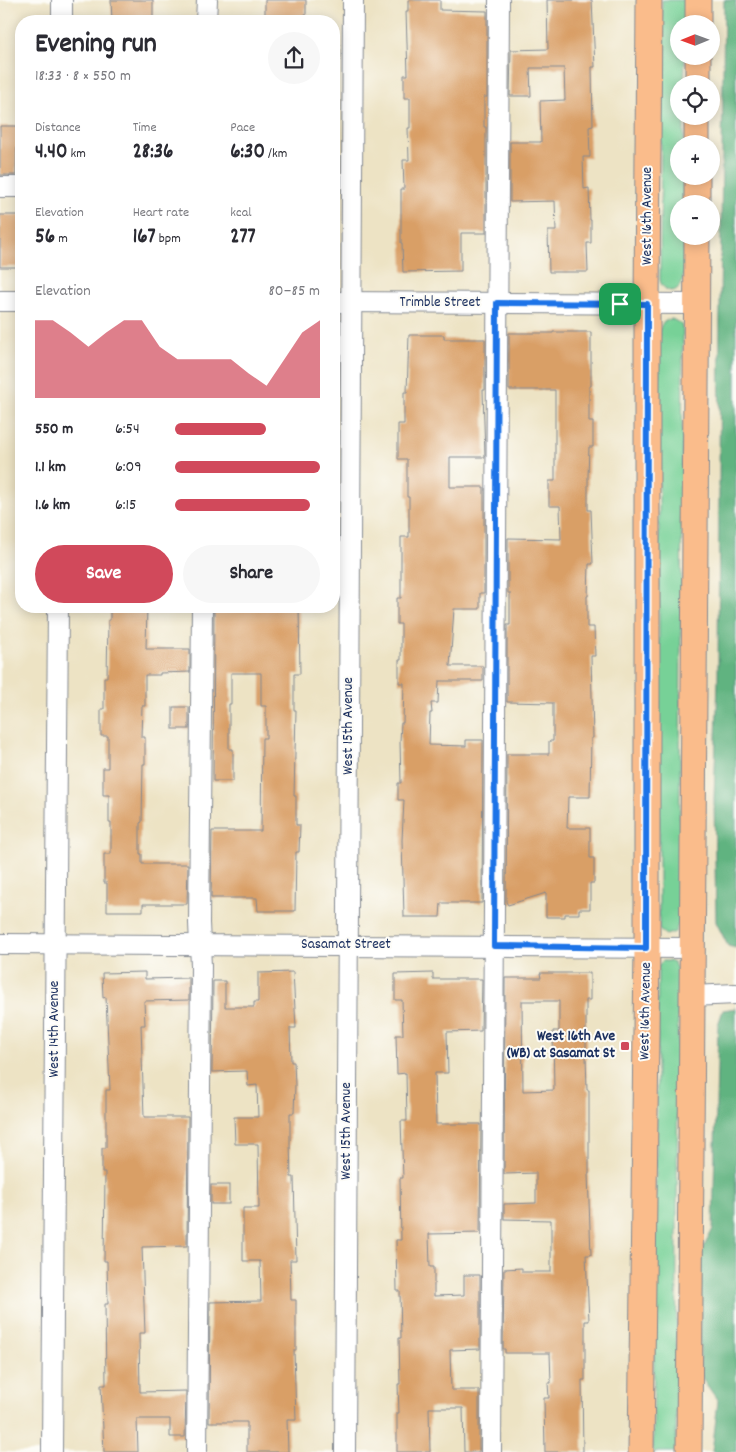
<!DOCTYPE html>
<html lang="en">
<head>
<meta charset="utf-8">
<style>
  :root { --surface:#fff; --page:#f7f7f7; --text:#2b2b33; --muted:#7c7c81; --accent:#d1495b }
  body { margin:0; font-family:Dekko,sans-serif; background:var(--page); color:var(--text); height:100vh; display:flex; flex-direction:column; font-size:19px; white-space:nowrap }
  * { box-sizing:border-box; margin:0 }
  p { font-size:16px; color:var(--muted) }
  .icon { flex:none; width:28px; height:28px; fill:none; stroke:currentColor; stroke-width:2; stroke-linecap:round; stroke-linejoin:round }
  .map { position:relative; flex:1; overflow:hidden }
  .sheet { position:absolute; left:15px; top:15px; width:325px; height:598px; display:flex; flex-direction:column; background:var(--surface); border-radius:20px; box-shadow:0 2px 12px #0003 }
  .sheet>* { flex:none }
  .needle { width:32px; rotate:269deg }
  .controls { position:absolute; left:670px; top:15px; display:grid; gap:10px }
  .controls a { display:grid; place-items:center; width:50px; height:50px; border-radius:50%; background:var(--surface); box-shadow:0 2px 12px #0003; font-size:25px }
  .pin { position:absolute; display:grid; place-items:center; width:42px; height:42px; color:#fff; margin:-21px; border-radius:10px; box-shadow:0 2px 8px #0006 }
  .round { display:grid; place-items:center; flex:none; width:52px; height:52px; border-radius:26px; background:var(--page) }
  .summary { display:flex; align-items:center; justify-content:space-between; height:85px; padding:0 20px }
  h1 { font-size:28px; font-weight:700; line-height:38px }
  .metrics { display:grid; grid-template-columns:repeat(3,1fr); gap:8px; height:85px; padding:5px 20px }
  .metrics div { display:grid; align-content:center }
  .metrics b { font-size:21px; font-weight:700 }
  .metrics small { font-size:14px; font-weight:400 }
  .metrics p { font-size:14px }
  .chart { height:140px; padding:10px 20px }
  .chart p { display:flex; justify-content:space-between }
  .chart svg { width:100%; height:90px; margin-top:5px; fill:var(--accent); opacity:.7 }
  .primary-button { display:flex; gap:10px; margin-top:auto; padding:10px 20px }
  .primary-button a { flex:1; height:58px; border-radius:30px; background:var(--accent); color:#fff; font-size:20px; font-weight:700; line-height:58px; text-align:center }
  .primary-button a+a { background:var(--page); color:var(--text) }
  ul { padding:0 20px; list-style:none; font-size:16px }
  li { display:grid; grid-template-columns:80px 60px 1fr; align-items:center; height:38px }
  li i { height:12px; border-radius:6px; background:var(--accent) }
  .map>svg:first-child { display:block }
  .green { fill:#77d197; stroke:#49807a }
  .forest { fill:#61b380; stroke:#3e716f }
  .building { fill:#d99f66; fill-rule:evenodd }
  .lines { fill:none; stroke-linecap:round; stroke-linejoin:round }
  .minor-casing { stroke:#848991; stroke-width:22 }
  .major-casing { stroke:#848991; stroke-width:27 }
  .minor { stroke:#fff; stroke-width:20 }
  .major { stroke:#fabc8b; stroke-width:25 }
  .route-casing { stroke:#fff; stroke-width:10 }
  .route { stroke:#1a73e8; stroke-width:6 }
  .poi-dot { fill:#d1495b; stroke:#fdfcf7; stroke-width:2 }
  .labels { text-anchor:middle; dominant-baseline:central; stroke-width:4; stroke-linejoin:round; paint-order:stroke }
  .street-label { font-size:15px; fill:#1b2f5e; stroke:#fdfcf7 }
  .poi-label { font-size:15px; font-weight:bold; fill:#1b2f5e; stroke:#fdfcf7; text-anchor:end }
</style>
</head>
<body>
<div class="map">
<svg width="736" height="1452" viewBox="0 0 736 1452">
  <rect width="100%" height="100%" fill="#fdfcf7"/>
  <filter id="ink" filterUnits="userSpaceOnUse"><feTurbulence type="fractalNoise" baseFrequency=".02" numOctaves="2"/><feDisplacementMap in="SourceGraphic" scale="10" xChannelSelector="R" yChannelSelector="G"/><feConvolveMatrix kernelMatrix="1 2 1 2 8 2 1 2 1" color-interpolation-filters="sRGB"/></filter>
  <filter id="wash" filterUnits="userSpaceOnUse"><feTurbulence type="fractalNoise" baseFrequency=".0096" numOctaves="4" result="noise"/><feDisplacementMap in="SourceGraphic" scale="20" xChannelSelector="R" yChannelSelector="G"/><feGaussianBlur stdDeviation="1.12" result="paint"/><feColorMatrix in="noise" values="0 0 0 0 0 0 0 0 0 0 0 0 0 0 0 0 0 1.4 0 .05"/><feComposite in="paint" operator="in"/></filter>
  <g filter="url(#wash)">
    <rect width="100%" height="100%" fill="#ede3c4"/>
    <!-- green -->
    <g class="green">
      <path d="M 662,0 L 685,0 L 685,24 L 679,24 L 679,56 L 685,56 L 684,84 L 679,84 L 679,116 L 684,116 L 684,144 L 679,144 L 679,176 L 684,176 L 684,204 L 679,204 L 679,236 L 683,236 C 683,249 687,275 680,285 C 674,296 662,290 660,280 Z"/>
      <path d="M 672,319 L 681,324 L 683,331 L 679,923 L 675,932 L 666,935 L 659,930 L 659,331 C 661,324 664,320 672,319 Z"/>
      <polygon points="663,961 669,961 674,963 678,972 676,1452 653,1452 658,965"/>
    </g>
    <!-- forest -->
    <g class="forest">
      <polygon points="724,0 736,0 736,948 728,946 716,922 714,799 718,680 720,307"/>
      <polygon points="736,1008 736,1452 712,1452 718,1401 700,1375 699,1256 713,1229 718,1025 723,1010"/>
    </g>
    <g id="blocks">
      <!-- building -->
      <g class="building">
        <polygon points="111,0 153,0 153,21 112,21"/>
        <polygon points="265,0 306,0 306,16 265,17"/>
        <polygon points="408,0 440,0 440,10 487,11 487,97 484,97 484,127 486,127 486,233 461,233 461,271 403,272 402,243 401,243 401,189 404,189 403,160 409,160 408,128 410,128 410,98 404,98 404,75 408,75 406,11 408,11"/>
        <polygon points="547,0 592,0 595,67 592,67 593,126 589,127 590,157 583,157 584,189 589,188 590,220 591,220 591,243 587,243 588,272 549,272 548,231 556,231 555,201 510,202 510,142 541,142 540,101 565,100 564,68 530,68 531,96 510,96 511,50 548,49"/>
        <polygon points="0,126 17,126 16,175 0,175"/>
        <rect x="0" y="215" width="21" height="52"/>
        <polygon points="553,332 591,332 591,386 589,386 589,422 593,422 593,447 589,447 588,476 588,510 591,510 593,564 589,564 588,596 587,596 587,627 594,627 595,656 591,656 593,738 591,738 590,797 568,797 567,828 590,828 590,858 594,858 594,883 590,883 590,909 579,909 579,914 565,914 565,917 546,917 546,893 508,905 506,902 507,754 549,754 549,741 553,741 553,703 507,702 507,625 510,625 510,593 508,593 508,538 561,539 560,506 549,506 549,481 555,481 555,390 509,390 509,333 553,333"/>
        <polygon points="409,335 444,335 444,339 485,339 485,390 483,390 485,457 450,457 450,487 484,487 484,593 480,593 480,609 454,609 450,666 483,666 483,681 439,681 438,703 431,703 432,713 430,713 429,745 466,746 466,740 483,740 482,903 441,903 440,917 404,917 402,840 404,800 398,800 398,783 401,783 400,741 401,723 403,723 404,683 399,683 399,660 401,660 401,624 397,624 397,598 401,598 401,537 409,537 409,497 407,497 407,459 398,459 398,424 404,424 404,392 407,392"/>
        <polygon points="110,606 147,606 146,649 190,649 190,672 160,673 160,675 145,675 145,706 142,706 141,737 145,737 145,764 143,764 142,822 140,823 140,854 142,854 142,864 188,864 187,904 143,904 143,911 107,911 107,883 104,883 104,854 111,854 111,823 109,823 109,795 103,795 103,768 108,768 108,736 101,736 101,709 104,709 104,677 107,677 108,620 110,620"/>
        <polygon points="214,606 299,606 300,674 294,674 294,710 296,710 294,796 296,796 296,825 300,825 299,852 296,852 295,911 258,911 257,898 211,898 212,831 261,831 262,738 266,738 266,706 261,706 261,673 231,673 231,704 229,704 229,749 233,749 233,781 213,781"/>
        <rect x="173" y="707" width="16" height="22"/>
        <polygon points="145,972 145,979 189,978 189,1000 144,1001 145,1025 141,1025 144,1117 188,1117 187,1246 142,1247 145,1333 139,1333 140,1392 186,1391 185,1437 170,1437 170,1419 137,1419 138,1452 104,1452 101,1385 106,1385 105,1304 108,1304 107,1261 104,1261 105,1172 102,1172 102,1148 106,1148 106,1090 110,1090 106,997 103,998 102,973"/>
        <polygon points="293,972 296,1028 290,1028 291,1062 294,1062 295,1085 294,1113 290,1113 290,1143 291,1177 294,1177 296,1260 290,1260 291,1300 296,1300 296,1350 294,1350 296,1420 287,1420 288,1452 247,1452 247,1422 209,1422 210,1302 261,1301 260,1261 243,1261 243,1208 259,1208 258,1144 235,1144 234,1117 258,1117 257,1085 248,1086 247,1071 212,1072 213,981 225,981 225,1007 254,1007 254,1002 258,1002 258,973"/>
        <polygon points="433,973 433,979 482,979 481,1031 447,1032 448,1073 435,1073 436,1124 481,1124 480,1233 429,1234 430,1267 434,1267 434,1296 464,1295 464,1275 480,1275 480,1349 450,1350 451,1390 479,1390 479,1452 464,1452 463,1408 429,1408 430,1452 397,1452 397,1413 399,1413 398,1384 400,1384 399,1338 401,1338 400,1291 397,1291 396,1240 401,1240 400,1178 403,1178 401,1121 407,1121 406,1073 397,1074 396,1035 403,1035 402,1000 395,1000 395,974"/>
        <path d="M 540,973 L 590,973 L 590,1000 L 586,1000 L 586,1056 L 587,1090 L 589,1090 L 589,1174 L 588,1174 L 591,1255 L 586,1255 L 589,1321 L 585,1321 L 585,1380 L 582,1380 L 583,1452 L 545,1452 L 544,1398 L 549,1398 L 548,1383 L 551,1383 L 550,1353 L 505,1353 L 505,1349 L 503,1349 L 504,1269 L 522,1268 L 522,1272 L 551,1272 L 551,1220 L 504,1219 L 504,1204 L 536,1203 L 536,1173 L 504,1174 L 505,978 L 541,978 ZM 522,1001 L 559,1001 L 559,1031 L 553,1031 L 554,1090 L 523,1091 Z"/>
        <rect x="211" y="1185" width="18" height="19"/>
      </g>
    </g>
  </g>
  <g filter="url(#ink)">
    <use href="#blocks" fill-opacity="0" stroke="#848991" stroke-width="1"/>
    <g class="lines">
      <defs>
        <g id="minor">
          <polyline points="62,21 62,0"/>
          <polyline points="206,21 207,0"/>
          <polyline points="0,187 21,187"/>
          <polyline points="0,301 21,301"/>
          <polyline points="334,302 696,304"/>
          <polyline points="0,944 692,948"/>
          <polyline points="692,996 736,994"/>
          <polyline points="52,1452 58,606"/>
          <polyline points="197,1452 201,966 199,923 202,606"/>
          <polyline points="345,1452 353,0"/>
          <polyline points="491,1452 499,0"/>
        </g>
        <g id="major">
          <polyline points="698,24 698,0"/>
          <polyline points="698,84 698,56"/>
          <polyline points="697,144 697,116"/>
          <polyline points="697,204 697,176"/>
          <polyline points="641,1452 647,948 647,304 649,0"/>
          <polyline points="689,1452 697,236"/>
        </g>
      </defs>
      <!-- minor casing -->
      <use href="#minor" class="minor-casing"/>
      <!-- major casing -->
      <use href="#major" class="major-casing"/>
      <!-- minor -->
      <use href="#minor" class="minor"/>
      <!-- major -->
      <use href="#major" class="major"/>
    </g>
  </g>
  <g class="lines" filter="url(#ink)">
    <defs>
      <polygon id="route" points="497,303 647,304 646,948 494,946"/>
    </defs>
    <!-- route casing -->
    <use href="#route" class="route-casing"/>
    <!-- route -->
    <use href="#route" class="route"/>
  </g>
  <!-- markers -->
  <rect class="poi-dot" x="620" y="1041" width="10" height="10" rx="2.5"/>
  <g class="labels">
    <!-- street labels -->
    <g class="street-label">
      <text transform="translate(648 216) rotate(-90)">West 16th Avenue</text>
      <text x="440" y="303">Trimble Street</text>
      <text transform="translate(349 726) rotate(-90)">West 15th Avenue</text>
      <text x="346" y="945">Sasamat Street</text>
      <text transform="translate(646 1011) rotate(-89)">West 16th Avenue</text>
      <text transform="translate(55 1029) rotate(-90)">West 14th Avenue</text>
      <text transform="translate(347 1131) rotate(-90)">West 15th Avenue</text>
    </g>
    <!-- poi labels -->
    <g class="poi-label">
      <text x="615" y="1037">West 16th Ave<tspan x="615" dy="17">(WB) at Sasamat St</tspan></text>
    </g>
  </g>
</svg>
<div class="controls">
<a><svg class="needle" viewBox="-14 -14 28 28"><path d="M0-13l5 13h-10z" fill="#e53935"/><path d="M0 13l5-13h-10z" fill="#7c7c81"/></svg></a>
<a><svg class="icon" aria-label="locate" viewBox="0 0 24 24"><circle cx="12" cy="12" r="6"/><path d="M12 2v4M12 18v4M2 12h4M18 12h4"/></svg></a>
<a>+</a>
<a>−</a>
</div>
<div class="pin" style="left:620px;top:304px;background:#1e9e55"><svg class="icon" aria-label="arrive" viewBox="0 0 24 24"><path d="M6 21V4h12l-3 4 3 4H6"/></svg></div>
<section class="sheet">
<div class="summary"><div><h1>Evening run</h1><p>18:33 · 8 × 550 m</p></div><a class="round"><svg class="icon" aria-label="share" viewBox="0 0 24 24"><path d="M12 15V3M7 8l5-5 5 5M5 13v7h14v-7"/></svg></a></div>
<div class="metrics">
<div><p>Distance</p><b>4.40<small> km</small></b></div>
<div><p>Time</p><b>28:36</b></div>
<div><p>Pace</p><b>6:30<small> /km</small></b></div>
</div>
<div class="metrics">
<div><p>Elevation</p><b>56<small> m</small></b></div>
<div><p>Heart rate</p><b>167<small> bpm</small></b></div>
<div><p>kcal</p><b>277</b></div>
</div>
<div class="chart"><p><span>Elevation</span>80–85 m</p>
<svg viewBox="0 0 160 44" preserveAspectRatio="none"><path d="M0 44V6L10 6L20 12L30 19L40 12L50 6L60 6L70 19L80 25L90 25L100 25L110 25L120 32L130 38L140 25L150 12L160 6V44z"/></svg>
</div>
<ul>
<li><b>550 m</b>6:54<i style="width:63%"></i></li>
<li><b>1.1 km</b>6:09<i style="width:100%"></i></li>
<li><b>1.6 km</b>6:15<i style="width:93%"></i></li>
</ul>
<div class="primary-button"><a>Save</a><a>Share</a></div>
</section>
</div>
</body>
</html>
